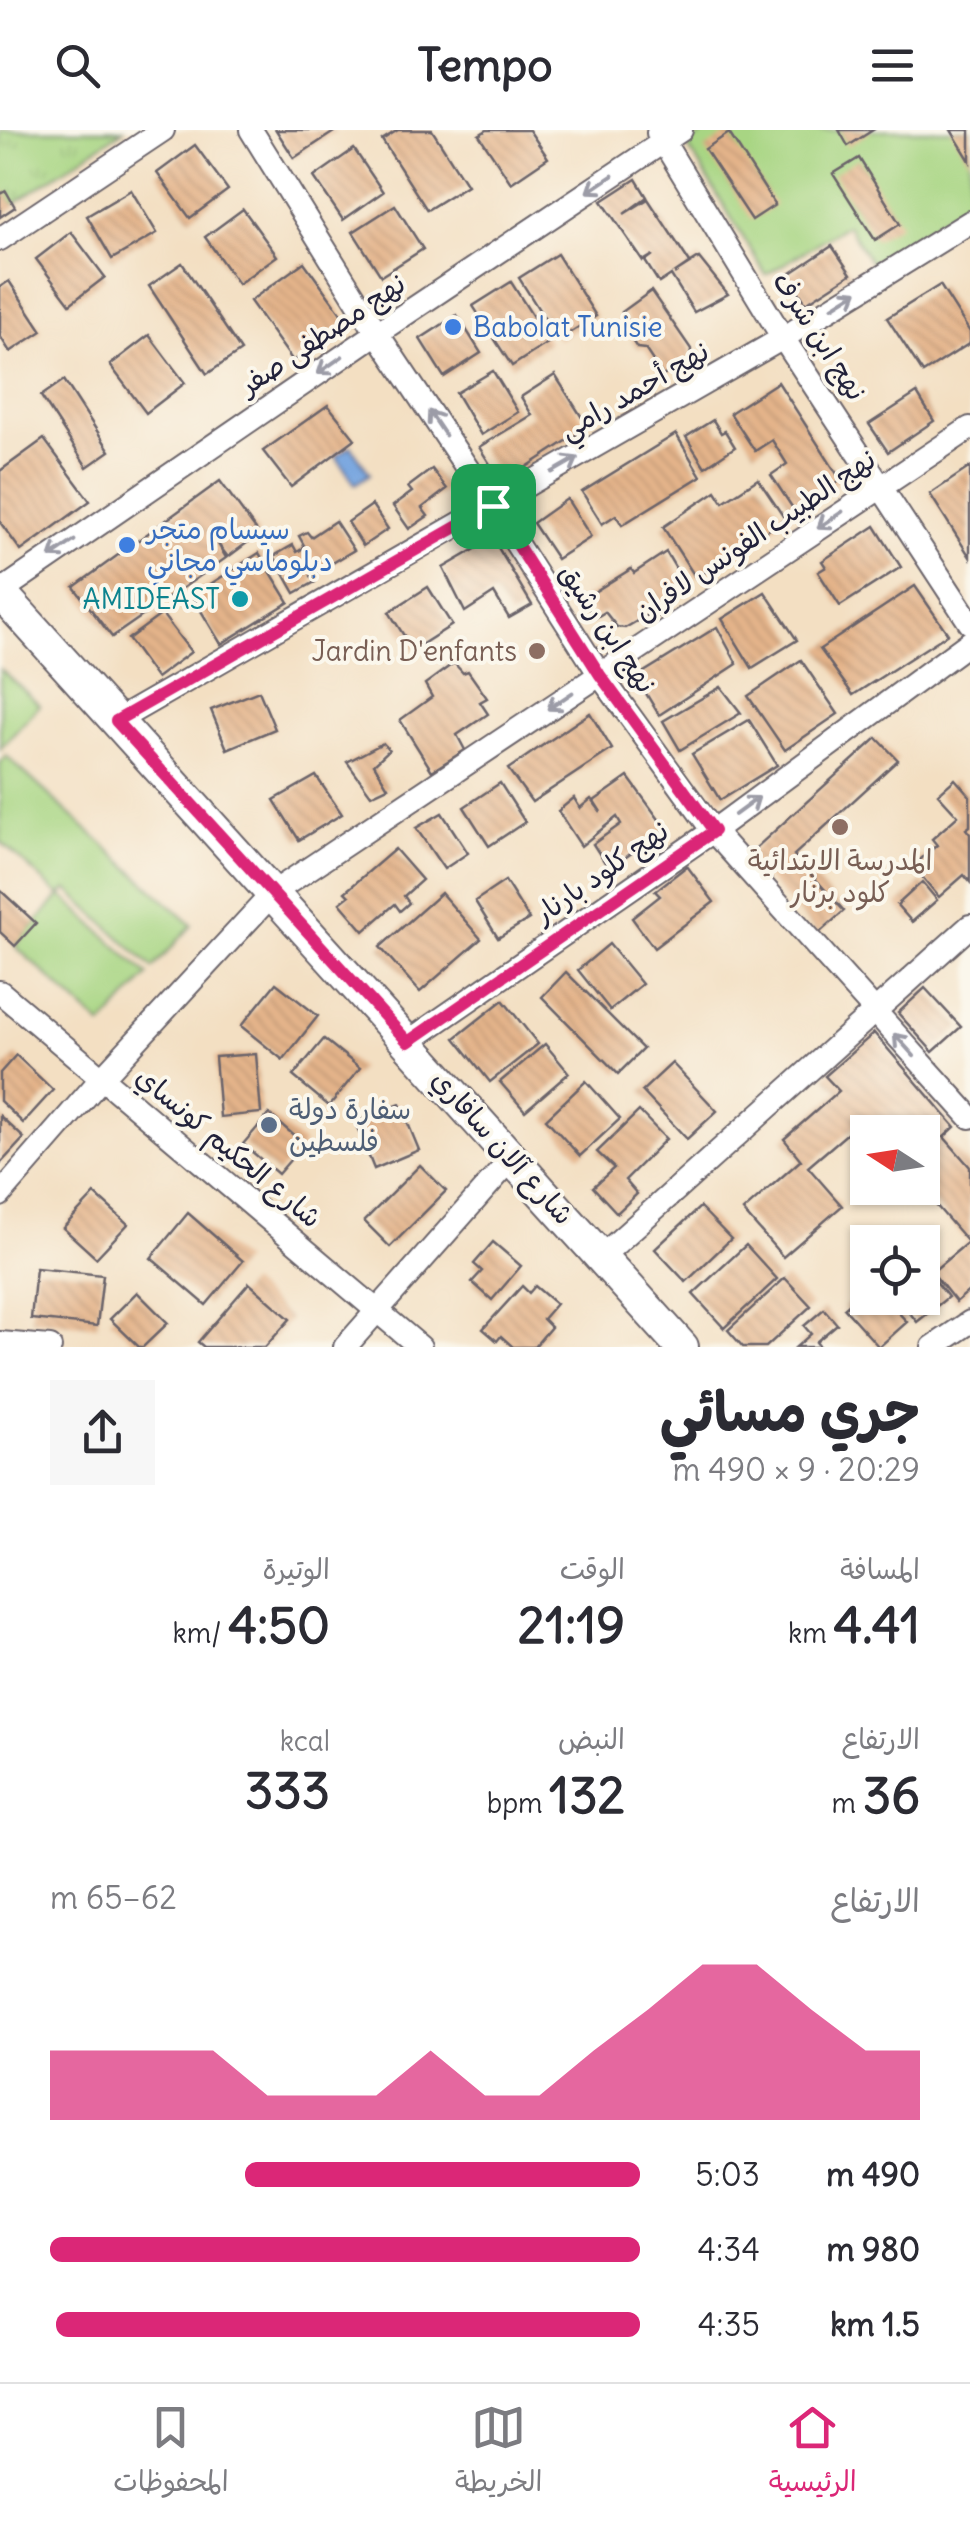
<!DOCTYPE html>
<html lang="ar">
<head>
<meta charset="utf-8">
<style>
  :root { --surface:#fff; --page:#f7f7f7; --text:#2b2b33; --muted:#7c7c81; --line:#e1e1e2; --accent:#db2777 }
  body { margin:0; font-family:Delius,"Playpen Sans Arabic",sans-serif; background:var(--page); color:var(--text); direction:rtl; height:100vh; display:flex; flex-direction:column; font-size:38px; white-space:nowrap }
  * { box-sizing:border-box; margin:0 }
  p { font-size:32px; color:var(--muted) }
  .icon { flex:none; width:55px; height:55px; fill:none; stroke:currentColor; stroke-width:2; stroke-linecap:round; stroke-linejoin:round }
  .map { position:relative; height:1217px; overflow:hidden; direction:ltr }
  .sheet { display:flex; flex-direction:column; background:var(--surface); flex:1 }
  .sheet>* { flex:none }
  .needle { width:65px; rotate:282deg }
  .fabs { position:absolute; left:850px; top:985px; display:grid; gap:20px }
  .fabs a { display:grid; place-items:center; width:90px; height:90px; border-radius:0px; background:var(--surface); box-shadow:0 2px 8px #0004; font-size:50px }
  .pin { position:absolute; display:grid; place-items:center; width:85px; height:85px; color:#fff; margin:-42px; border-radius:20px; box-shadow:0 5px 15px #0006 }
  .round { display:grid; place-items:center; flex:none; width:105px; height:105px; border-radius:0px; background:var(--page) }
  .overview { display:flex; align-items:center; justify-content:space-between; height:170px; padding:0 50px }
  h1 { font-size:55px; font-weight:700; line-height:75px }
  .figures { display:grid; grid-template-columns:repeat(3,1fr); gap:15px; height:170px; padding:10px 50px }
  .figures div { display:grid; align-content:center }
  .figures b { font-size:50px; font-weight:700 }
  .figures small { font-size:28px; font-weight:400 }
  .figures p { font-size:28px }
  .chart { height:280px; padding:20px 50px }
  .chart p { display:flex; justify-content:space-between }
  .chart svg { width:100%; height:180px; margin-top:10px; fill:var(--accent); opacity:.7 }
  ul { padding:0 50px; list-style:none; font-size:32px }
  li { display:grid; grid-template-columns:160px 120px 1fr; align-items:center; height:75px }
  li i { height:25px; border-radius:12px; background:var(--accent) }
  header { display:flex; justify-content:space-between; align-items:center; height:130px; padding:0 50px; background:var(--surface); font-size:45px; font-weight:700 }
  .tab-bar { display:flex; justify-content:space-around; align-items:center; height:140px; border-top:2px solid var(--line); background:var(--surface); font-size:28px; color:var(--muted) }
  .tab-bar a { display:grid; justify-items:center; gap:5px }
  .tab-bar .on { color:var(--accent) }
  .map>svg:first-child { display:block }
  .grass { fill:url(#grass-tufts); stroke:#657c5f; stroke-width:2.5 }
  .garden { fill:#a8d583; stroke:#657c5f; stroke-width:2.5 }
  .water { fill:#76a4df; stroke:#4c638d; stroke-width:2.5 }
  .building { fill:url(#building-back-hatch) }
  .lines { fill:none; stroke-linecap:round; stroke-linejoin:round }
  .street-casing { stroke:#6b646a; stroke-width:26 }
  .secondary-casing { stroke:#6b646a; stroke-width:36 }
  .street { stroke:#fff; stroke-width:22 }
  .secondary { stroke:#fff; stroke-width:32 }
  .oneway { stroke:#9c9ca7 }
  .route-casing { stroke:#fff; stroke-width:20 }
  .route { stroke:#db2777; stroke-width:12 }
  .shop-dot { fill:#3f7fe0; stroke:#fbf7ec; stroke-width:4 }
  .culture-dot { fill:#0f9aa8; stroke:#fbf7ec; stroke-width:4 }
  .education-dot { fill:#8d6e63; stroke:#fbf7ec; stroke-width:4 }
  .service-dot { fill:#5c6f8a; stroke:#fbf7ec; stroke-width:4 }
  .labels { text-anchor:middle; dominant-baseline:central; stroke-width:8; stroke-linejoin:round; paint-order:stroke }
  .shop-label { font-size:28px; fill:#366cbe; stroke:#fbf7ec; text-anchor:start }
  .street-label { font-size:28px; fill:#22223b; stroke:#fbf7ec }
  .culture-label { font-size:28px; fill:#0d838f; stroke:#fbf7ec; text-anchor:end }
  .education-label { font-size:28px; fill:#785e54; stroke:#fbf7ec; text-anchor:end }
  .service-label { font-size:28px; fill:#4e5e75; stroke:#fbf7ec; text-anchor:start }
</style>
</head>
<body>
<header><svg class="icon" aria-label="menu" viewBox="0 0 24 24"><path d="M4 6h16M4 12h16M4 18h16"/></svg>Tempo<svg class="icon" aria-label="search" viewBox="0 0 24 24"><circle cx="10" cy="10" r="6"/><path d="M15 15l6 6"/></svg></header>
<div class="map">
<svg width="970" height="1217" viewBox="0 0 970 1217">
  <defs>
    <pattern id="grass-tufts" width="24" height="20" patternUnits="userSpaceOnUse" patternTransform="scale(2.5)"><rect width="24" height="20" fill="#a8d583"/><path d="M3 7l-1-3M5 7V3M7 7l1-3M15 17l-1-3M17 17v-4M19 17l1-3" fill="none" stroke="#90b772"/></pattern>
    <pattern id="building-back-hatch" width="6" height="6" patternUnits="userSpaceOnUse" patternTransform="scale(2.5)"><rect width="6" height="6" fill="#e4b48a"/><path d="M-1 5l2 2M0 0l6 6M5-1l2 2" fill="none" stroke="#c39a78"/></pattern>
  </defs>
  <rect width="100%" height="100%" fill="#fbf7ec"/>
  <filter id="ink" filterUnits="userSpaceOnUse"><feTurbulence type="fractalNoise" baseFrequency=".01" numOctaves="2"/><feDisplacementMap in="SourceGraphic" scale="20" xChannelSelector="R" yChannelSelector="G"/><feConvolveMatrix kernelMatrix="1 2 1 2 8 2 1 2 1" color-interpolation-filters="sRGB"/></filter>
  <filter id="wash" filterUnits="userSpaceOnUse"><feTurbulence type="fractalNoise" baseFrequency=".0048" numOctaves="4" result="noise"/><feDisplacementMap in="SourceGraphic" scale="40" xChannelSelector="R" yChannelSelector="G"/><feGaussianBlur stdDeviation="2.25" result="paint"/><feColorMatrix in="noise" values="0 0 0 0 0 0 0 0 0 0 0 0 0 0 0 0 0 1.4 0 .05"/><feComposite in="paint" operator="in"/></filter>
  <g filter="url(#wash)">
    <rect width="100%" height="100%" fill="#f3dfc2"/>
    <!-- grass -->
    <polygon class="grass" points="0,0 123,0 0,83"/>
    <!-- garden -->
    <g class="garden">
      <polygon points="708,0 970,0 970,72 871,133 847,95 766,145 687,15"/>
      <polygon points="0,539 40,575 0,619"/>
      <polygon points="6,626 192,795 153,838 67,759 61,765 148,845 102,896 15,816 60,766 0,711 0,633"/>
    </g>
    <!-- water -->
    <polygon class="water" points="351,316 370,344 355,354 336,326"/>
    <g id="blocks">
      <!-- building -->
      <g class="building">
        <polygon points="276,0 337,0 294,28"/>
        <polygon points="398,0 432,0 467,55 427,80 382,10"/>
        <polygon points="487,0 529,0 548,28 511,53 479,5"/>
        <polygon points="839,0 873,0 848,16"/>
        <polygon points="951,0 970,0 970,31"/>
        <polygon points="729,3 775,75 752,90 705,19"/>
        <polygon points="195,15 228,60 190,88 157,43"/>
        <polygon points="354,19 383,62 343,90 314,47"/>
        <polygon points="859,28 900,94 875,110 833,44"/>
        <polygon points="636,49 647,67 624,84 648,69 690,133 674,144 699,128 728,164 694,182 671,145 659,153 645,131 653,125 643,131 602,71"/>
        <polygon points="131,60 157,103 112,129 87,86"/>
        <polygon points="6,61 15,77 0,87 0,64"/>
        <polygon points="395,75 423,119 381,146 353,102"/>
        <polygon points="243,79 277,126 238,154 205,107"/>
        <polygon points="71,102 105,147 70,174 36,129"/>
        <polygon points="832,116 851,144 806,173 788,145"/>
        <polygon points="557,124 596,186 558,210 519,148"/>
        <polygon points="304,132 347,192 293,231 250,171"/>
        <polygon points="182,133 241,221 207,244 149,156"/>
        <polygon points="9,151 42,201 10,222 0,206 0,157"/>
        <polygon points="511,152 549,212 512,236 473,176"/>
        <polygon points="940,155 970,202 970,213 923,243 887,188"/>
        <polygon points="651,161 691,219 690,229 663,246 645,219 637,218 631,209 636,202 622,182"/>
        <polygon points="457,185 481,223 444,247 420,209"/>
        <polygon points="149,205 185,253 146,283 110,235"/>
        <polygon points="493,241 518,282 481,305 456,263"/>
        <polygon points="555,245 588,297 502,353 479,317 532,285 521,267"/>
        <polygon points="64,250 110,321 87,337 41,266"/>
        <polygon points="778,252 841,350 794,380 771,345 787,334 772,310 755,321 730,283"/>
        <polygon points="917,263 934,291 888,322 869,294"/>
        <polygon points="328,275 355,309 291,357 263,321"/>
        <polygon points="713,290 721,303 725,301 735,317 705,337 686,307"/>
        <polygon points="676,304 701,346 622,395 616,385 602,394 582,362"/>
        <polygon points="44,309 90,371 21,421 0,392 0,341"/>
        <polygon points="970,337 970,427 930,364"/>
        <polygon points="432,339 447,359 422,378 428,386 409,399 393,376 412,362 408,357"/>
        <polygon points="758,349 785,389 696,448 663,397 716,361 723,372"/>
        <polygon points="220,351 259,404 228,427 218,414 226,428 112,507 74,457"/>
        <polygon points="567,369 591,407 557,429 533,393"/>
        <polygon points="372,375 388,399 363,416 348,392"/>
        <polygon points="335,391 354,420 311,446 315,452 295,463 274,426 293,415 297,422 305,417 299,406 307,402 311,407"/>
        <polygon points="875,396 901,437 840,476 818,442 826,437 822,431"/>
        <polygon points="493,409 532,475 509,488 494,463 465,482 443,438"/>
        <polygon points="666,422 688,459 658,478 662,484 654,489 649,484 625,498 617,497 605,482 595,488 583,469 631,439 634,443"/>
        <polygon points="259,423 289,472 221,514 192,466"/>
        <polygon points="915,456 948,504 853,565 820,519"/>
        <polygon points="428,457 452,495 413,520 389,482"/>
        <polygon points="765,462 797,510 752,538 722,489"/>
        <polygon points="162,484 191,522 156,548 128,509"/>
        <polygon points="717,497 737,534 659,585 636,547"/>
        <polygon points="801,530 838,584 785,620 748,566"/>
        <polygon points="454,533 463,543 468,541 487,568 480,572 488,584 457,605 465,620 432,641 400,590 432,567 425,554"/>
        <polygon points="721,557 741,583 680,620 663,591"/>
        <polygon points="259,561 275,599 227,619 211,580"/>
        <polygon points="590,583 612,619 532,672 508,639"/>
        <polygon points="749,590 777,635 720,670 692,624"/>
        <polygon points="877,608 898,630 794,725 844,781 818,804 747,726"/>
        <polygon points="383,613 389,620 374,634 388,657 371,665 347,632"/>
        <polygon points="316,646 342,684 299,710 274,670"/>
        <polygon points="628,647 666,699 609,739 593,714 621,694 617,687 581,716 558,681 574,668 580,678 591,669 601,682 594,671"/>
        <polygon points="955,649 970,666 970,696 966,699 970,704 970,752 964,745 939,767 913,736 937,715 932,709 958,686 938,664"/>
        <polygon points="500,653 525,692 489,716 464,677"/>
        <polygon points="442,683 468,723 444,739 416,698"/>
        <polygon points="395,719 422,750 404,766 409,773 400,781 395,774 364,801 340,773 349,766 345,762"/>
        <polygon points="687,736 714,772 654,818 632,788 660,766 655,761"/>
        <polygon points="505,751 529,789 498,808 475,771"/>
        <polygon points="922,752 937,770 912,792 897,775"/>
        <polygon points="0,760 36,793 15,816 0,802"/>
        <polygon points="441,763 481,809 420,862 380,817"/>
        <polygon points="609,814 642,854 610,880 578,840"/>
        <polygon points="566,842 643,919 618,944 542,867"/>
        <polygon points="276,853 318,886 283,930 241,896"/>
        <polygon points="925,858 961,897 933,922 898,883"/>
        <polygon points="503,870 538,914 490,952 455,908"/>
        <polygon points="874,903 955,997 944,1007 970,1037 970,1160 956,1172 932,1142 968,1112 922,1059 922,1002 874,1002 863,990 808,1037 842,1076 783,1127 743,1081 801,1030 784,1009 839,961 825,946"/>
        <polygon points="324,909 360,938 329,976 293,946"/>
        <polygon points="545,914 569,943 525,981 500,952"/>
        <polygon points="256,924 261,983 220,987 215,927"/>
        <polygon points="16,925 53,960 23,993 0,971 0,943"/>
        <polygon points="672,933 717,981 687,1009 642,961"/>
        <polygon points="586,951 620,989 580,1026 546,989"/>
        <polygon points="400,974 419,1020 374,1039 355,992"/>
        <polygon points="639,981 666,1009 625,1050 637,1064 617,1083 593,1057 614,1038 597,1022"/>
        <polygon points="269,984 304,1014 278,1044 243,1014"/>
        <polygon points="0,986 24,1008 0,1034"/>
        <polygon points="420,1035 446,1061 390,1117 364,1091"/>
        <polygon points="95,1064 128,1094 96,1128 63,1098"/>
        <polygon points="700,1077 731,1109 686,1152 655,1119"/>
        <polygon points="188,1083 243,1131 206,1175 151,1128"/>
        <polygon points="493,1112 521,1136 492,1170 472,1152 482,1141 474,1134"/>
        <polygon points="746,1115 777,1149 724,1198 693,1164"/>
        <polygon points="922,1133 948,1167 917,1192 898,1168 922,1168"/>
        <polygon points="36,1138 103,1145 97,1196 31,1189"/>
        <polygon points="785,1148 811,1176 766,1217 743,1217 728,1200"/>
        <polygon points="249,1153 290,1189 265,1217 204,1217 198,1212"/>
        <polygon points="522,1156 529,1163 535,1156 556,1174 543,1189 551,1197 534,1217 513,1217 501,1206 497,1211 483,1199"/>
        <polygon points="868,1157 868,1168 885,1168 907,1192 879,1217 844,1178"/>
        <polygon points="137,1162 168,1193 143,1217 139,1217 110,1189"/>
        <polygon points="824,1179 837,1194 816,1212 820,1217 796,1217 811,1204 804,1196"/>
      </g>
    </g>
  </g>
  <g filter="url(#ink)">
    <use href="#blocks" fill-opacity="0" stroke="#6b646a" stroke-width="2.5"/>
    <g class="lines">
      <defs>
        <g id="street">
          <polyline points="251,0 377,203 493,377 600,545 713,701 970,987"/>
          <polyline points="658,3 783,208 970,493"/>
          <polyline points="0,109 163,0"/>
          <polyline points="0,462 377,203 681,0"/>
          <polyline points="116,591 783,208 970,92"/>
          <polyline points="0,862 420,1217"/>
          <polyline points="408,912 713,701 970,512"/>
          <polyline points="0,1065 101,949 274,762 970,298"/>
          <polyline points="602,1126 970,796"/>
          <polyline points="0,1213 50,1217"/>
          <polyline points="345,1217 513,1027"/>
          <polyline points="933,1217 970,1192"/>
        </g>
        <polyline id="secondary" points="0,462 682,1217"/>
      </defs>
      <!-- street casing -->
      <use href="#street" class="street-casing"/>
      <!-- secondary casing -->
      <use href="#secondary" class="secondary-casing"/>
      <!-- street -->
      <use href="#street" class="street"/>
      <!-- secondary -->
      <use href="#secondary" class="secondary"/>
    </g>
    <!-- one-way arrows -->
    <defs><path id="oneway-shaft" d="M-6 0H5M1.5-3L5.5 0L1.5 3" fill="none" stroke-width="1.6" stroke-linecap="round" stroke-linejoin="round" transform="scale(2.5)"/></defs>
    <g class="oneway">
      <use href="#oneway-shaft" transform="translate(600 54) rotate(146)"/>
      <use href="#oneway-shaft" transform="translate(845 169) rotate(-32)"/>
      <use href="#oneway-shaft" transform="translate(330 235) rotate(145)"/>
      <use href="#oneway-shaft" transform="translate(437 293) rotate(-124)"/>
      <use href="#oneway-shaft" transform="translate(565 335) rotate(-30)"/>
      <use href="#oneway-shaft" transform="translate(830 390) rotate(146)"/>
      <use href="#oneway-shaft" transform="translate(62 419) rotate(146)"/>
      <use href="#oneway-shaft" transform="translate(560 571) rotate(146)"/>
      <use href="#oneway-shaft" transform="translate(747 676) rotate(-36)"/>
      <use href="#oneway-shaft" transform="translate(904 915) rotate(-132)"/>
    </g>
  </g>
  <g class="lines" filter="url(#ink)">
    <defs>
      <polygon id="route" points="493,376 600,545 714,701 408,912 116,591"/>
    </defs>
    <!-- route casing -->
    <use href="#route" class="route-casing"/>
    <!-- route -->
    <use href="#route" class="route"/>
  </g>
  <!-- markers -->
  <g class="shop-dot">
    <circle cx="453" cy="197" r="10"/>
    <circle cx="127" cy="415" r="10"/>
  </g>
  <circle class="culture-dot" cx="240" cy="469" r="10"/>
  <g class="education-dot">
    <circle cx="537" cy="521" r="10"/>
    <circle cx="840" cy="697" r="10"/>
  </g>
  <circle class="service-dot" cx="269" cy="995" r="10"/>
  <g class="labels">
    <!-- shop labels -->
    <g class="shop-label">
      <text x="473" y="197">Babolat Tunisie</text>
      <text x="147" y="399">سيسام متجر<tspan x="147" dy="32">دبلوماسي مجاني</tspan></text>
    </g>
    <!-- street labels -->
    <g class="street-label">
      <text transform="translate(322 204) rotate(-34)">نهج مصطفى صفر</text>
      <text transform="translate(820 206) rotate(57)">نهج ابن شرف</text>
      <text transform="translate(634 260) rotate(-30)">نهج أحمد رامي</text>
      <text transform="translate(755 405) rotate(-34)">نهج الطبيب الفونس لافران</text>
      <text transform="translate(608 498) rotate(56)">نهج ابن رشيق</text>
      <text transform="translate(601 742) rotate(-35)">نهج كلود بارنار</text>
      <text transform="translate(229 1017) rotate(40)">شارع الحكيم كونساي</text>
      <text transform="translate(503 1017) rotate(48)">شارع آلان سافاري</text>
    </g>
    <!-- culture labels -->
    <g class="culture-label">
      <text x="220" y="469">AMIDEAST</text>
    </g>
    <!-- education labels -->
    <g class="education-label">
      <text x="517" y="521">Jardin D'enfants</text>
      <text x="840" y="730" text-anchor="middle">المدرسة الابتدائية<tspan x="840" dy="32">كلود برنار</tspan></text>
    </g>
    <!-- service labels -->
    <g class="service-label">
      <text x="289" y="979">سفارة دولة<tspan x="289" dy="32">فلسطين</tspan></text>
    </g>
  </g>
</svg>
<div class="fabs">
<a><svg class="needle" viewBox="-14 -14 28 28"><path d="M0-13l5 13h-10z" fill="#e53935"/><path d="M0 13l5-13h-10z" fill="#7c7c81"/></svg></a>
<a><svg class="icon" aria-label="locate" viewBox="0 0 24 24"><circle cx="12" cy="12" r="6"/><path d="M12 2v4M12 18v4M2 12h4M18 12h4"/></svg></a>
</div>
<div class="pin" style="left:493px;top:376px;background:#1e9e55"><svg class="icon" aria-label="arrive" viewBox="0 0 24 24"><path d="M6 21V4h12l-3 4 3 4H6"/></svg></div>
</div>
<section class="sheet">
<div class="overview"><div><h1>جري مسائي</h1><p>20:29 · 9 × 490 m</p></div><a class="round"><svg class="icon" aria-label="share" viewBox="0 0 24 24"><path d="M12 15V3M7 8l5-5 5 5M5 13v7h14v-7"/></svg></a></div>
<div class="figures">
<div><p>المسافة</p><b>4.41<small> km</small></b></div>
<div><p>الوقت</p><b>21:19</b></div>
<div><p>الوتيرة</p><b>4:50<small> /km</small></b></div>
</div>
<div class="figures">
<div><p>الارتفاع</p><b>36<small> m</small></b></div>
<div><p>النبض</p><b>132<small> bpm</small></b></div>
<div><p>kcal</p><b>333</b></div>
</div>
<div class="chart"><p><span>الارتفاع</span>62–65 m</p>
<svg viewBox="0 0 160 44" preserveAspectRatio="none"><path d="M0 44V27L10 27L20 27L30 27L40 38L50 38L60 38L70 27L80 38L90 38L100 27L110 17L120 6L130 6L140 17L150 27L160 27V44z"/></svg>
</div>
<ul>
<li><b>490 m</b>5:03<i style="width:67%"></i></li>
<li><b>980 m</b>4:34<i style="width:100%"></i></li>
<li><b>1.5 km</b>4:35<i style="width:99%"></i></li>
</ul>
</section>
<nav class="tab-bar">
<a class="on"><svg class="icon" aria-label="home" viewBox="0 0 24 24"><path d="M3 11l9-7 9 7M6 9v11h12V9"/></svg>الرئيسية</a>
<a><svg class="icon" aria-label="map" viewBox="0 0 24 24"><path d="M3 6l6-2 6 2 6-2v14l-6 2-6-2-6 2zM9 4v14M15 6v14"/></svg>الخريطة</a>
<a><svg class="icon" aria-label="saved" viewBox="0 0 24 24"><path d="M7 4h10v16l-5-4-5 4z"/></svg>المحفوظات</a>
</nav>
</body>
</html>
